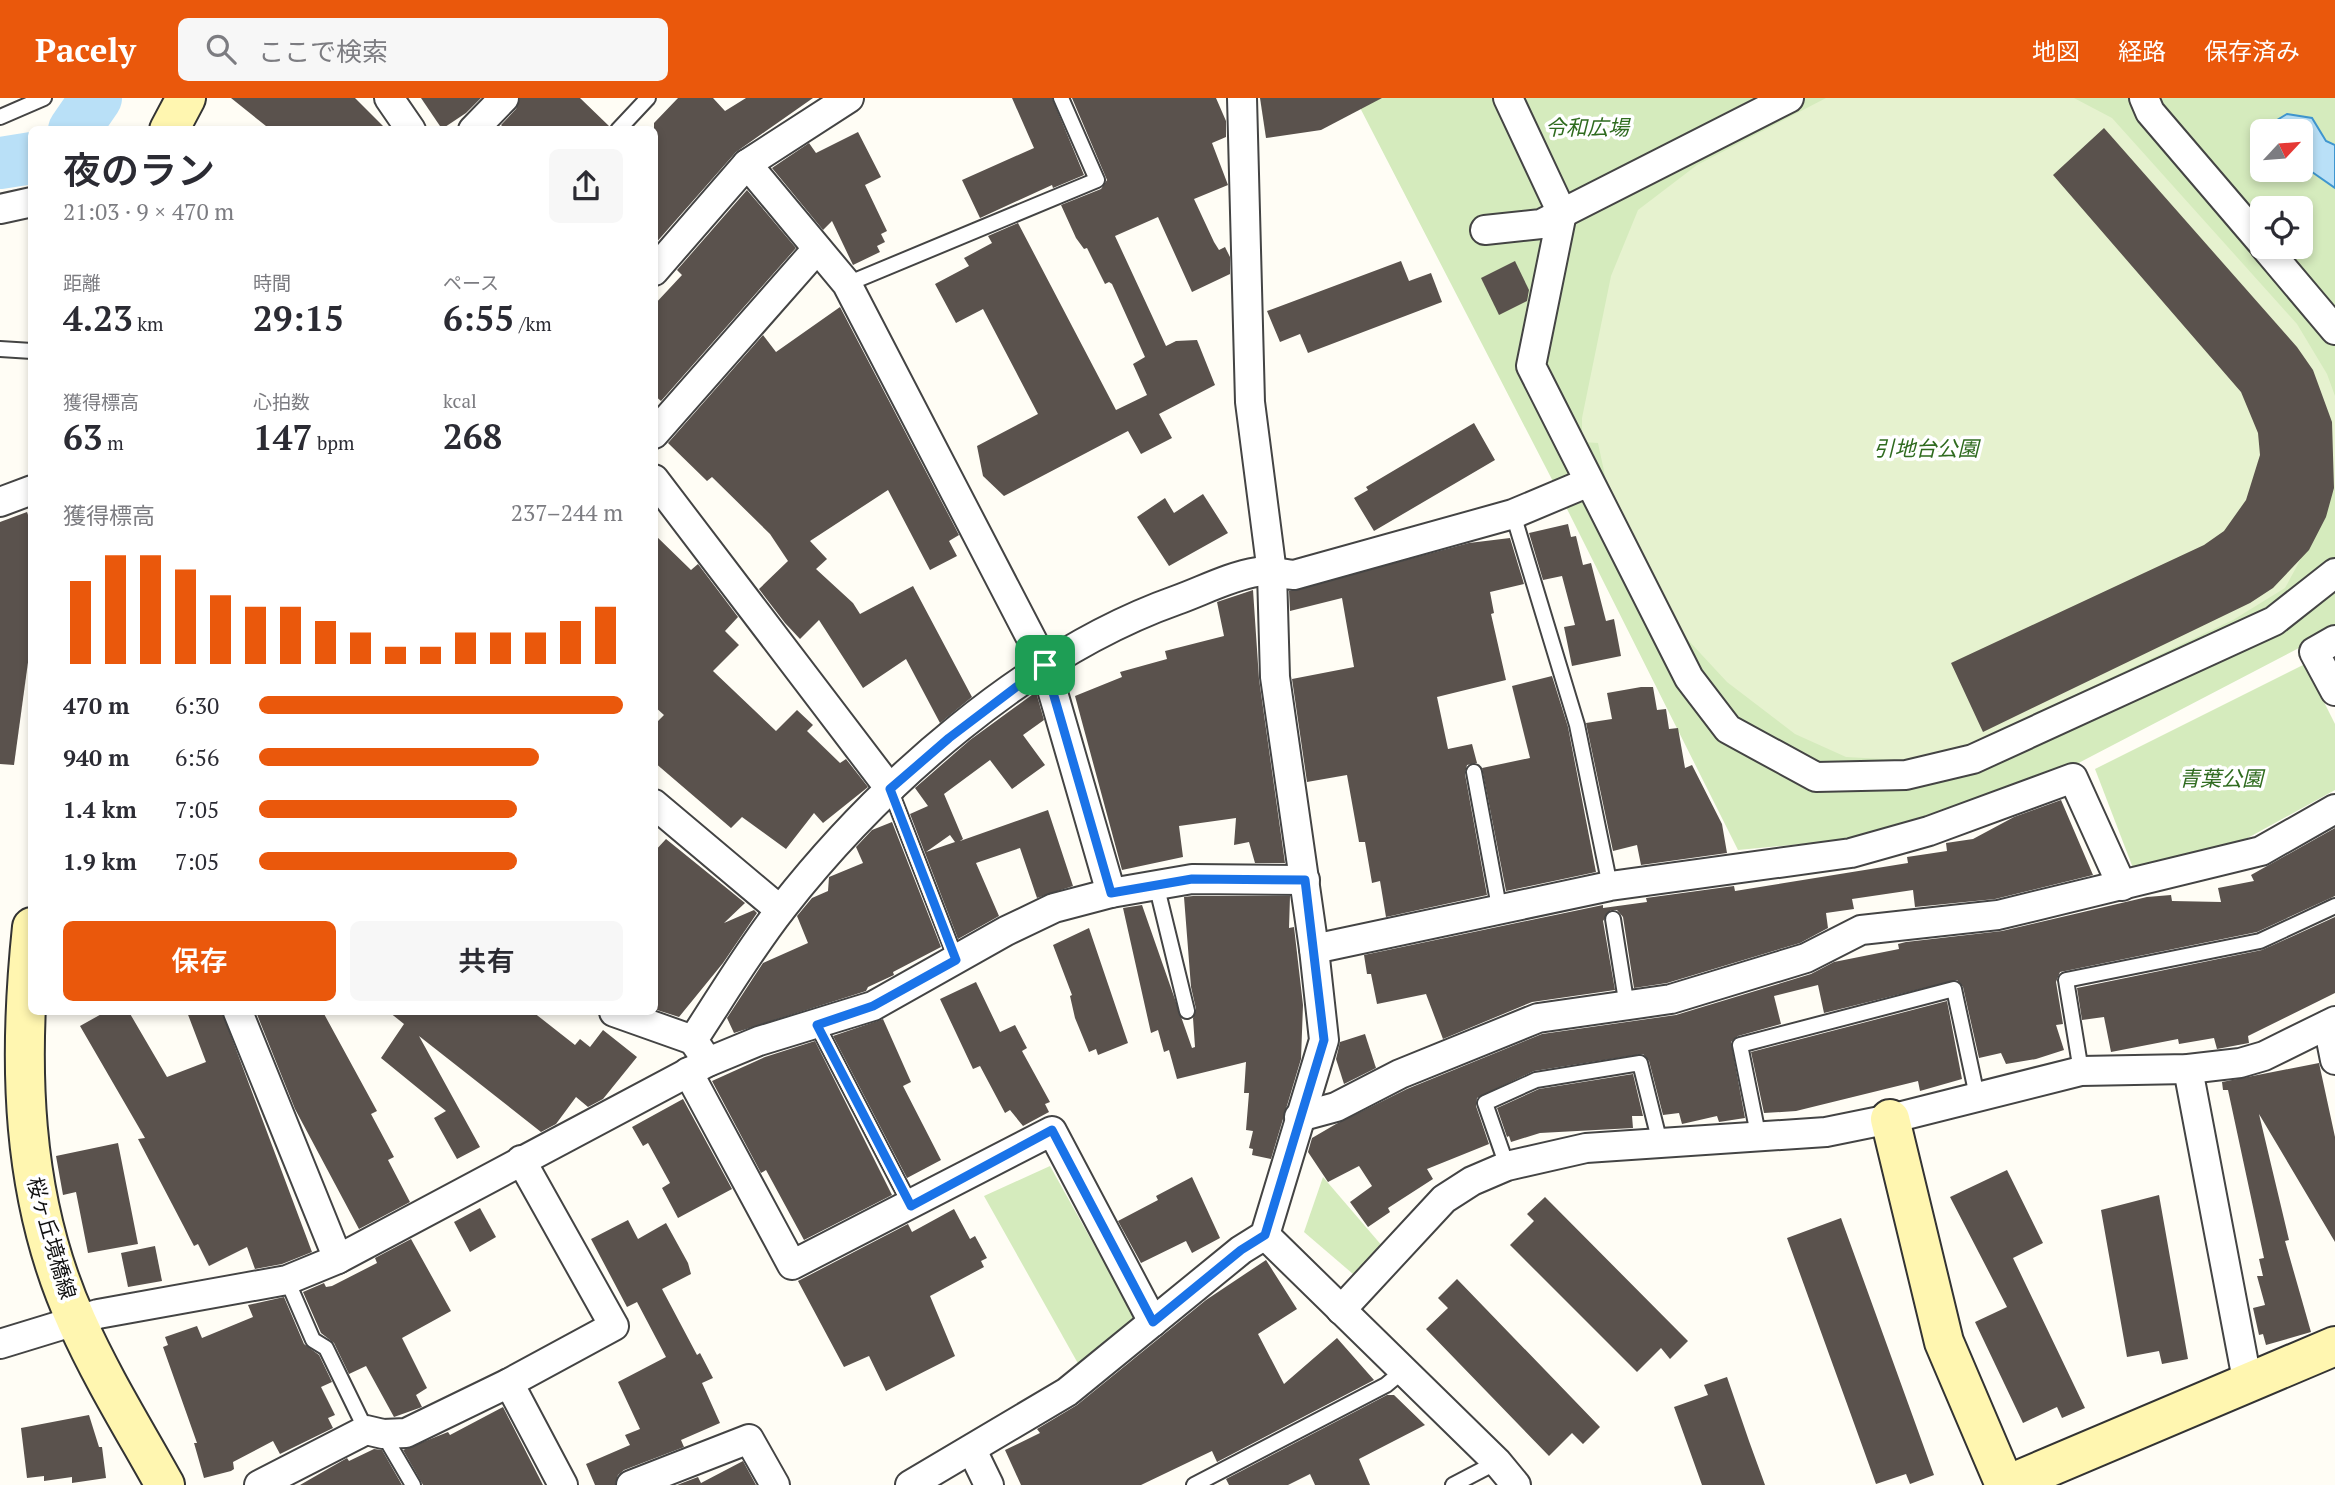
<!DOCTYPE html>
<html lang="ja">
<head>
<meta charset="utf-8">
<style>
  :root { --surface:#fff; --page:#f7f7f7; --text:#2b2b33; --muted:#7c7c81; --accent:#ea580c }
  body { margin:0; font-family:"PT Serif","Noto Sans JP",serif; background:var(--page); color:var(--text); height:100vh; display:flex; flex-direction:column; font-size:26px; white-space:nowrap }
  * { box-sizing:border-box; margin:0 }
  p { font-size:23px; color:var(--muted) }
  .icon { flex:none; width:38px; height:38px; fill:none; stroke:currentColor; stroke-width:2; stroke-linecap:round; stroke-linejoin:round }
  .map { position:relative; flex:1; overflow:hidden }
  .panel { position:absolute; left:28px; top:28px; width:630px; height:889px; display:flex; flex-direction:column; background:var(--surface); border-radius:10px; box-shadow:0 4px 10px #0003 }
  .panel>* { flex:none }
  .needle { width:46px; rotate:64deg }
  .controls { position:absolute; left:2250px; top:21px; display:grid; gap:14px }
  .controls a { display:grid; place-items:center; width:63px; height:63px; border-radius:10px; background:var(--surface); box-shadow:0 4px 10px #0003; font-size:35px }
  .pin { position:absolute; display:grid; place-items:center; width:60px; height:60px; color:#fff; margin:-30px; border-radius:14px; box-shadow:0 4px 10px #0006 }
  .round { display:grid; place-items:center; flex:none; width:74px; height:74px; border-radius:10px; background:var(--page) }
  .overview { display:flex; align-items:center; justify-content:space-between; height:119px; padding:0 35px }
  h1 { font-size:38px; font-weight:600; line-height:52px }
  .stats { display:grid; grid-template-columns:repeat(3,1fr); gap:10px; height:119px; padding:7px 35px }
  .stats div { display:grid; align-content:center }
  .stats b { font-size:35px; font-weight:600 }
  .stats small { font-size:19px; font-weight:400 }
  .stats p { font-size:19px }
  .chart { height:196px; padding:14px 35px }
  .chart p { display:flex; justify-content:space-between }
  .chart svg { width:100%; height:126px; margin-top:7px; stroke:var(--accent); stroke-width:6 }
  .button { display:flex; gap:14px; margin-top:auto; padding:14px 35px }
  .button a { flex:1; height:80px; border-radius:10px; background:var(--accent); color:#fff; font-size:28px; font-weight:600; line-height:80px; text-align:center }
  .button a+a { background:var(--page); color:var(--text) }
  ul { padding:0 35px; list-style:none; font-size:23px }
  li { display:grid; grid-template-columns:112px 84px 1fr; align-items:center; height:52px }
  li i { height:18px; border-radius:9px; background:var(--accent) }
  header { display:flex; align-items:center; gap:42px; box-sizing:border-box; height:98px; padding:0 35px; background:var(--accent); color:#fff }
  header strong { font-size:33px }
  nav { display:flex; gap:38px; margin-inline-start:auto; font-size:24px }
  .search { width:490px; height:63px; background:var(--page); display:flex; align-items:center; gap:18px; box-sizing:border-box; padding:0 24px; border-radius:10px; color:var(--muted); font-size:26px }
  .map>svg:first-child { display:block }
  .green { fill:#d5ebbd; fill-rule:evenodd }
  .pitch { fill:#e6f2cf }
  .water { fill:#b9e0f7; stroke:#3f96cf; stroke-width:2 }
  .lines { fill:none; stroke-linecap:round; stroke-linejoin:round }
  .river { stroke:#b9e0f7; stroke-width:52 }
  .building { fill:#5a524d; fill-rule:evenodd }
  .lane-casing { stroke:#444; stroke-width:18 }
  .street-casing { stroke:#444; stroke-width:32 }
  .secondary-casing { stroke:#333; stroke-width:42 }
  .lane { stroke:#fff; stroke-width:14 }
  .street { stroke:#fff; stroke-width:28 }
  .secondary { stroke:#fff6b0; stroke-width:38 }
  .route-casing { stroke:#fff; stroke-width:14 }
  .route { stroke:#1a73e8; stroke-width:9 }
  .labels { text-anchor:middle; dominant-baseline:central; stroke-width:7; stroke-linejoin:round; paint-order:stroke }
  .park-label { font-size:21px; font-style:italic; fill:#2f6b1f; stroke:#fff }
  .street-label { font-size:21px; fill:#111; stroke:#fff }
</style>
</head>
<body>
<header>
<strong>Pacely</strong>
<div class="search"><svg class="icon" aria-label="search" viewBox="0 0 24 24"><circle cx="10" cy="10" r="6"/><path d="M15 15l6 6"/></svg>ここで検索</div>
<nav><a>地図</a><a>経路</a><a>保存済み</a></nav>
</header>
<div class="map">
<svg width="2335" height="1387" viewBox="0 0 2335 1387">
  <rect width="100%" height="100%" fill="#fffdf5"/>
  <!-- green -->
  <g class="green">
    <path d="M 1355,0 L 2335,0 L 2335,527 L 2320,539 L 2067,671 L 1868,740 L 1738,752 L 1560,397 ZM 2263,33 L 2301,33 L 2301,72 L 2263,72 ZM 2263,110 L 2301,110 L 2301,149 L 2263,149 Z"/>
    <polygon points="2305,566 2335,626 2335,692 2244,742 2133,770 2095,671"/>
    <polygon points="1050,1068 1136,1222 1080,1269 984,1098"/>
    <polygon points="1323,1079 1383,1149 1353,1176 1304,1134"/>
  </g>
  <!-- pitch -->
  <polygon class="pitch" points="1826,0 2074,0 2112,20 2297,226 2327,276 2335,298 2335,390 2319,427 2285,490 2233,522 1962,650 1901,662 1846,659 1795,636 1727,584 1675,528 1608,392 1598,345 1582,344 1582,320 1611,178 1638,112 1697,67"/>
  <!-- water -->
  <polygon class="water" points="2287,16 2312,20 2326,43 2335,47 2335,90 2312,74 2307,79 2297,72 2301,72 2301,33 2271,33 2272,25"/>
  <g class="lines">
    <!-- river -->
    <g class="river">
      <polyline points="74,32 96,0"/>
      <polyline points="0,65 32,60"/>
    </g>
  </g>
  <!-- building -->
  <g class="building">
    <polygon points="231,0 355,0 387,32 271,32"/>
    <polygon points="421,0 481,0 466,15 442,31"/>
    <polygon points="520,0 580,0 609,28 609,32 506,32 501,27 516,11"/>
    <polygon points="678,0 713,0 725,13 746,0 813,0 736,54 654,147 654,25"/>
    <polygon points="1012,0 1052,0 1084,77 1053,90 1052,87 980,120 962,82 1034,50"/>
    <polygon points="1072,0 1216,0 1226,23 1226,39 1212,45 1228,87 1194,101 1214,144 1219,152 1225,149 1230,159 1230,176 1192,194 1158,119 1115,138 1166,248 1176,243 1197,242 1215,287 1159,316 1172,340 1141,356 1128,333 1004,398 983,378 977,348 1038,316 983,211 956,225 935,186 969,168 964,160 992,145 988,138 1018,125 1116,312 1147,297 1133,266 1145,259 1112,186 1109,184 1105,186 1087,150 1084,151 1076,140 1061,107 1101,91 1107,82"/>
    <polygon points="1260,0 1382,0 1321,32 1266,40"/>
    <polygon points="2104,30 2297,249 2313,272 2332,324 2334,390 2326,419 2309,452 2273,490 2250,505 1983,634 1951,565 2204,447 2224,433 2246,402 2260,357 2258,335 2241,294 2053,77"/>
    <polygon points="858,34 881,79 865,87 887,133 881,136 885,144 877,148 880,154 853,167 832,123 823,132 772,70 809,45 816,55"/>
    <polygon points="747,92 796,150 661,303 654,297 654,207 682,177 677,172"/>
    <polygon points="1401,163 1409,183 1431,175 1442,204 1308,255 1300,236 1280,244 1267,213"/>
    <polygon points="1515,163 1529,192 1527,203 1499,217 1481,180"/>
    <polygon points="840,209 959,437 949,443 957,458 930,472 888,392 810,443 827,461 816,471 853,505 860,516 913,488 972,599 940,625 906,561 863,590 819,522 800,541 785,525 759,491 788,463 770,436 712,379 707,383 668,345 763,237 776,254"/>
    <polygon points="1474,325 1495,362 1374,433 1354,400 1368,392 1366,389"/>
    <polygon points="1203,396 1228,435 1169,468 1137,419 1165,400 1174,415"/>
    <polygon points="27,414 32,428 32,535 14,667 0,666 0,424"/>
    <polygon points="1568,426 1571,439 1576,438 1583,467 1591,465 1606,523 1614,521 1621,558 1572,568 1564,529 1575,527 1562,478 1543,482 1529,435"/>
    <polygon points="654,436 691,472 698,466 738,519 725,533 739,547 713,573 776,633 797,612 813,627 807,633 840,665 846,661 868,689 823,725 814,715 786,751 742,719 731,730 654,664 654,627 664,617 654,608"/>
    <polygon points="1510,440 1524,486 1490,494 1494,515 1491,516 1506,582 1437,599 1448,651 1472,646 1477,665 1467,667 1465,676 1487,797 1386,819 1380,783 1372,785 1365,744 1359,744 1347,677 1307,684 1292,581 1354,569 1342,500 1290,513 1289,493 1469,445"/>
    <polygon points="1253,492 1259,581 1285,765 1255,765 1249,744 1234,747 1236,720 1179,728 1183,759 1122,772 1075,598 1122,579 1120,574 1167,561 1165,553 1224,538 1217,504"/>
    <polygon points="1552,578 1568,629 1596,774 1506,793 1482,670 1530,660 1512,588"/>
    <polygon points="1641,589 1653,589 1657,612 1666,611 1669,631 1678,630 1685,670 1692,667 1722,726 1727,755 1641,767 1637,747 1613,753 1586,625 1612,621 1607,595"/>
    <path d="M 1036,594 L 1044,622 L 1023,637 L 1045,667 L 1012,691 L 990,662 L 944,696 L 963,741 L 960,743 L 1048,712 L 1073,788 L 1037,800 L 1020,750 L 976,765 L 999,818 L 958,841 L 910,716 L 928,708 L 915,690 L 970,642 ZM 950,737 L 955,744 L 926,754 Z"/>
    <polygon points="2061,702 2093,777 1995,801 1915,809 1913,792 1852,801 1854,811 1826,815 1828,830 1800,845 1667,885 1634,890 1623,819 1617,812 1611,812 1603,823 1615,892 1532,904 1443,941 1426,896 1377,906 1371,876 1367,876 1364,857 1603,807 1603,810 1647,804 1646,800 1734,788 1735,793 1908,765 1907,759 1947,753 1946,745 1973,741 2014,719"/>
    <polygon points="892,724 941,849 893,874 894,877 868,889 866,893 734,935 727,920 763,865 808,845 797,818 812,800 828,793 829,779 863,765 856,749 872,732"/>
    <polygon points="2335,730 2335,798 2257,834 2060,874 2056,884 2063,926 2056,927 2064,952 2036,961 2006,966 2001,955 1979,960 1963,889 1957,882 1824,915 1818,887 1774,898 1781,926 1738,938 1731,944 1745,1020 1719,1024 1717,1018 1682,1026 1679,1015 1663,1017 1649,963 1643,956 1534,973 1477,1000 1476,1008 1489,1046 1427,1071 1433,1081 1388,1110 1390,1114 1368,1129 1350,1104 1372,1088 1359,1068 1328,1084 1308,1054 1312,1040 1336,1026 1407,991 1542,936 1676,917 1811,876 1834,864 1899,851 1898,846 1906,844 2002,833 2147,799 2171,797 2172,803 2221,804 2218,790 2254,783 2251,777"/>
    <polygon points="666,741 745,805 724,825 754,812 757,815 723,865 679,919 654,911 654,754"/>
    <polygon points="1193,798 1290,798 1289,830 1294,829 1303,907 1301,961 1271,1061 1252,1057 1253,1051 1249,1050 1253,1033 1246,1032 1249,995 1244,995 1246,964 1177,981 1169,952 1164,954 1158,932 1151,935 1123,810 1142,807 1192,950 1195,949 1193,920 1196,911 1191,889 1184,799"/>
    <polygon points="2335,819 2335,895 2248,938 2249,945 2217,951 2214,940 2179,946 2178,941 2111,954 2104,919 2082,922 2077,890 2262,852"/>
    <polygon points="1089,830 1128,945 1098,957 1096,951 1089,954 1075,920 1070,898 1072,897 1053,847"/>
    <polygon points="976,884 1000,934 1015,927 1027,950 1022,953 1050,1004 1045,1006 1049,1014 1023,1028 1010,1012 1005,1015 980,968 973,971 940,901"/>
    <polygon points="1947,903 1962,981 1920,993 1918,983 1796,1013 1764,1015 1751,954"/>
    <polygon points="105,914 129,914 167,979 206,964 187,914 222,914 312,1154 282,1166 255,1171 247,1149 209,1168 198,1146 194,1148 138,1041 145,1040 80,928"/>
    <polygon points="256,914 323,914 377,1013 371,1016 394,1059 388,1062 410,1104 359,1131 295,1011"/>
    <polygon points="389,914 533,914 575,947 580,941 590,949 603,932 637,959 603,1001 588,1009 576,999 556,1026 541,1034 419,938 480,1049 457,1061 434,1020 446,1013 381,960 404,926"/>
    <polygon points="883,921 911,984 903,988 941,1062 907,1080 833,938"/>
    <polygon points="1365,936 1376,970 1344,986 1336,961 1340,944"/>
    <polygon points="815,943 892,1097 804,1142 766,1072 761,1075 712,983 765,959"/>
    <polygon points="2319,965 2335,1039 2335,1144 2259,1016 2289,1142 2285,1143 2311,1234 2266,1247 2263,1236 2259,1237 2253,1210 2265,1207 2257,1178 2263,1178 2259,1161 2264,1160 2228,992 2223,992 2222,984"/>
    <polygon points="1633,976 1643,1018 1632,1018 1633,1030 1540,1035 1511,1044 1509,1038 1507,1039 1497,1010 1539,991"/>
    <polygon points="683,1001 732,1091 678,1120 662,1090 670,1085 648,1045 643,1048 632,1029"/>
    <polygon points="118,1045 138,1146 88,1155 76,1094 63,1097 56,1058"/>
    <polygon points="2007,1072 2043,1145 2013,1160 2085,1310 2062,1320 2057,1309 2023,1325 1975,1224 2007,1209 1950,1099"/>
    <polygon points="1192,1079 1220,1140 1192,1155 1186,1143 1141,1165 1118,1123 1158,1102 1156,1098"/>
    <polygon points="2159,1097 2188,1261 2162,1266 2159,1253 2127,1259 2101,1112"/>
    <polygon points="1545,1099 1688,1243 1670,1261 1661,1250 1637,1274 1510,1147 1534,1123 1527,1116"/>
    <polygon points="480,1110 496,1139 470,1154 454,1124"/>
    <polygon points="954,1111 970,1141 975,1138 987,1160 981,1163 984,1169 930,1198 955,1258 886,1293 869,1258 844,1269 798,1183 908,1126 912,1134"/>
    <polygon points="1841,1120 1934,1377 1910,1386 1906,1376 1876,1386 1787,1140"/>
    <polygon points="628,1122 638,1141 666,1125 688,1165 691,1176 662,1191 697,1257 700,1255 713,1280 702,1285 720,1325 681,1342 684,1349 624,1372 618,1377 615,1387 595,1387 586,1366 630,1347 625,1337 640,1331 618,1284 666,1259 637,1204 627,1209 591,1141"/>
    <polygon points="411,1141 451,1213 402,1240 427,1290 416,1297 422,1309 394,1319 366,1268 349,1276 334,1245 321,1235 303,1194 324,1185 326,1189 332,1188 377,1165 375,1160"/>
    <polygon points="155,1148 162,1183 128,1189 121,1155"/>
    <polygon points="1266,1162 1297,1211 1258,1236 1284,1286 1337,1240 1374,1282 1217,1364 1212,1353 1141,1387 1021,1387 1005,1352 1040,1335 1037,1331 1077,1307 1206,1202"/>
    <polygon points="1457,1181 1600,1329 1583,1346 1572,1335 1549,1358 1426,1231 1448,1210 1438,1200"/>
    <polygon points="284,1199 304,1246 319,1257 332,1284 321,1289 335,1317 328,1320 333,1330 280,1356 273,1343 233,1364 234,1371 231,1373 204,1380 194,1345 197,1345 163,1249 168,1247 165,1239 197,1228 202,1240 253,1219 248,1207"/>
    <polygon points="1727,1279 1749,1343 1765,1387 1702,1387 1674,1309 1708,1297 1704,1287"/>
    <polygon points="1387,1297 1394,1297 1425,1327 1359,1361 1370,1387 1315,1387 1310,1376 1288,1387 1229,1387 1226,1381"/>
    <polygon points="503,1309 543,1387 423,1387 403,1352 448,1334 450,1337"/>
    <polygon points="89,1317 99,1349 102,1349 106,1380 72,1385 72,1379 44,1383 44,1378 27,1380 21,1330"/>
    <polygon points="374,1351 382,1352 402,1387 300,1387 347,1360 349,1363"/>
    <polygon points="743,1363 756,1387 677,1387 698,1379 701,1385"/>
  </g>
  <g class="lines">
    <defs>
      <g id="lane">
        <polyline points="0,19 44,0"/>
        <polyline points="618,32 648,0"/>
        <polyline points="847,186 1097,82 1061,0"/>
        <polyline points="0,251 32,253"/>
        <polyline points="1513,416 1577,627 1610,788"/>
        <polyline points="1474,674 1499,809"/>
        <polyline points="890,691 956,861"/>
        <polyline points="1156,786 1187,913"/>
        <polyline points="1613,821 1627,909"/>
        <polyline points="817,927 911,1108"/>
        <polyline points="2081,973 2066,882 2260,843 2335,808"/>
        <polyline points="1759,1041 1740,947 1954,891 1977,998"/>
        <polyline points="1507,1068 1485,1005 1536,982 1640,965 1660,1045"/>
        <polyline points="287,1182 313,1242 326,1250 366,1332"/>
        <polyline points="383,1336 413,1387"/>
        <polyline points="1194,1387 1386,1287 1404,1272"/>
        <polyline points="1453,1387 1497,1364"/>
      </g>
      <g id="street">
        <polyline points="389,0 411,32"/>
        <polyline points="1508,0 1562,115 1531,268 1689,580 1728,631 1816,679 1906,677 1973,661 2274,523 2335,475"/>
        <polyline points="2144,0 2150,14 2263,146"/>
        <polyline points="473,32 504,0"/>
        <polyline points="747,66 847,186 1045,567 1111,795"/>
        <polyline points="0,111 32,104"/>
        <polyline points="1485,132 1541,126 1789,0"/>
        <polyline points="2265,149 2335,232"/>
        <polyline points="654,173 747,66 849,0"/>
        <polyline points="654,336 817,151"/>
        <polyline points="654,381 890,691"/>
        <polyline points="0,404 32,392"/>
        <polyline points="2335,542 2314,554 2335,593"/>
        <polyline points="654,706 780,812"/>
        <polyline points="1314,851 1610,788 1851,755 1929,733 2073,680 2122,788"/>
        <polyline points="238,914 338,1161"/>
        <polyline points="614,914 693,942"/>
        <polyline points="2328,927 2335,962"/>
        <path d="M 708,964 L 693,942 C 722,898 749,852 782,810 C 879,686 1027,555 1177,502 C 1202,493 1231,478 1257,474 C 1268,472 1282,476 1294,477 L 1513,416 L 1589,384"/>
        <polyline points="2188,971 2248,1287"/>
        <polyline points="688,974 792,1167 1052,1033 1153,1224"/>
        <polyline points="1299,1019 1336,1009 1400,976 1538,920 1671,901 1806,860 1861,832 1998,817 2261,753 2335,711"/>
        <polyline points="1265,1137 1497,1364 1516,1387"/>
        <polyline points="1341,1212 1444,1101 1472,1083 1507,1068 1586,1050 1826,1034 1890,1021 2081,973 2188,971 2240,965 2264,958 2335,923"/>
        <polyline points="0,1246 98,1216 287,1182 338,1161 708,964 759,943 873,908 1006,833 1054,810 1111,795 1192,781 1305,782"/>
        <polyline points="509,1285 563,1387"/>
        <polyline points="972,1352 989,1387"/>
        <polyline points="259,1387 366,1332 383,1336 406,1335 509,1285 614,1228 521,1062"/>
        <polyline points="631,1387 749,1341 775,1387"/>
        <polyline points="910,1387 1067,1294 1241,1152 1265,1137 1324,942 1314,851 1275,579 1272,475 1250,304 1242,0"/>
      </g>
      <g id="secondary">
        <polyline points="169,32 186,0"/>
        <path d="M 32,829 C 18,963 20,1099 77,1224 C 102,1280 135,1333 165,1387"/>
        <polyline points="1890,1021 1944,1244 2005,1387"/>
        <polyline points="2007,1387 2335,1248"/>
      </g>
    </defs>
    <!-- lane casing -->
    <use href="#lane" class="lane-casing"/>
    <!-- street casing -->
    <use href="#street" class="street-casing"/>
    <!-- secondary casing -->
    <use href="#secondary" class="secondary-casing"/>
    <!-- lane -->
    <use href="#lane" class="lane"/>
    <!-- street -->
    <use href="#street" class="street"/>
    <!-- secondary -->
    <use href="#secondary" class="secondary"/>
  </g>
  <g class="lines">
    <defs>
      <polygon id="route" points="1045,567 1111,795 1192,781 1305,782 1324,942 1265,1137 1241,1152 1153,1224 1052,1032 911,1108 817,927 873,908 956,862 890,691 949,640"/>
    </defs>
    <!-- route casing -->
    <use href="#route" class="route-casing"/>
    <!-- route -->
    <use href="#route" class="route"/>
  </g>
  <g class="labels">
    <!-- park labels -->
    <g class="park-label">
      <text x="1587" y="29">令和広場</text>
      <text x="1926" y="350">引地台公園</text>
      <text x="2221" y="680">青葉公園</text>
    </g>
    <!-- street labels -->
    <g class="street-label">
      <text transform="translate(52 1140) rotate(74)">桜ヶ丘境橋線</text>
    </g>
  </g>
</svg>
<div class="controls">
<a><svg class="needle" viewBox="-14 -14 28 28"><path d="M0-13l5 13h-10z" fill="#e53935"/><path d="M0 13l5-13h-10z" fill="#7c7c81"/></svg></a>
<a><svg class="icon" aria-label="locate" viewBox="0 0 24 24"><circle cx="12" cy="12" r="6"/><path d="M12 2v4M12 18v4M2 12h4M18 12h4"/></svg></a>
</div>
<div class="pin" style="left:1045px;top:567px;background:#1e9e55"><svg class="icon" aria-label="arrive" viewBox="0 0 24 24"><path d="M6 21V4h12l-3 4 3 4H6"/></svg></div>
<section class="panel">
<div class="overview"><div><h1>夜のラン</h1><p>21:03 · 9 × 470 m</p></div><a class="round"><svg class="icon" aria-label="share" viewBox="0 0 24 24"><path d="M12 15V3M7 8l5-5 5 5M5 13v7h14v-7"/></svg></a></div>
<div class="stats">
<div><p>距離</p><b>4.23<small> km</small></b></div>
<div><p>時間</p><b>29:15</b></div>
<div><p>ペース</p><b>6:55<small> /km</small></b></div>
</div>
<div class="stats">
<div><p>獲得標高</p><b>63<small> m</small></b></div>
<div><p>心拍数</p><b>147<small> bpm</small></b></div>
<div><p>kcal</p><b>268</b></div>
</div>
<div class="chart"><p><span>獲得標高</span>237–244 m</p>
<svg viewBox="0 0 160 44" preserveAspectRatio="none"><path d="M5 44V15M15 44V6M25 44V6M35 44V11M45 44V20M55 44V24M65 44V24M75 44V29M85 44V33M95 44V38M105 44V38M115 44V33M125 44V33M135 44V33M145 44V29M155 44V24"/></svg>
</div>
<ul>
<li><b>470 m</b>6:30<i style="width:100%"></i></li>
<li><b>940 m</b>6:56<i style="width:77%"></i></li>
<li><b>1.4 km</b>7:05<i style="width:71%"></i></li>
<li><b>1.9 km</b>7:05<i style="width:71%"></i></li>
</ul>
<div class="button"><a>保存</a><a>共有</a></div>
</section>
</div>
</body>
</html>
